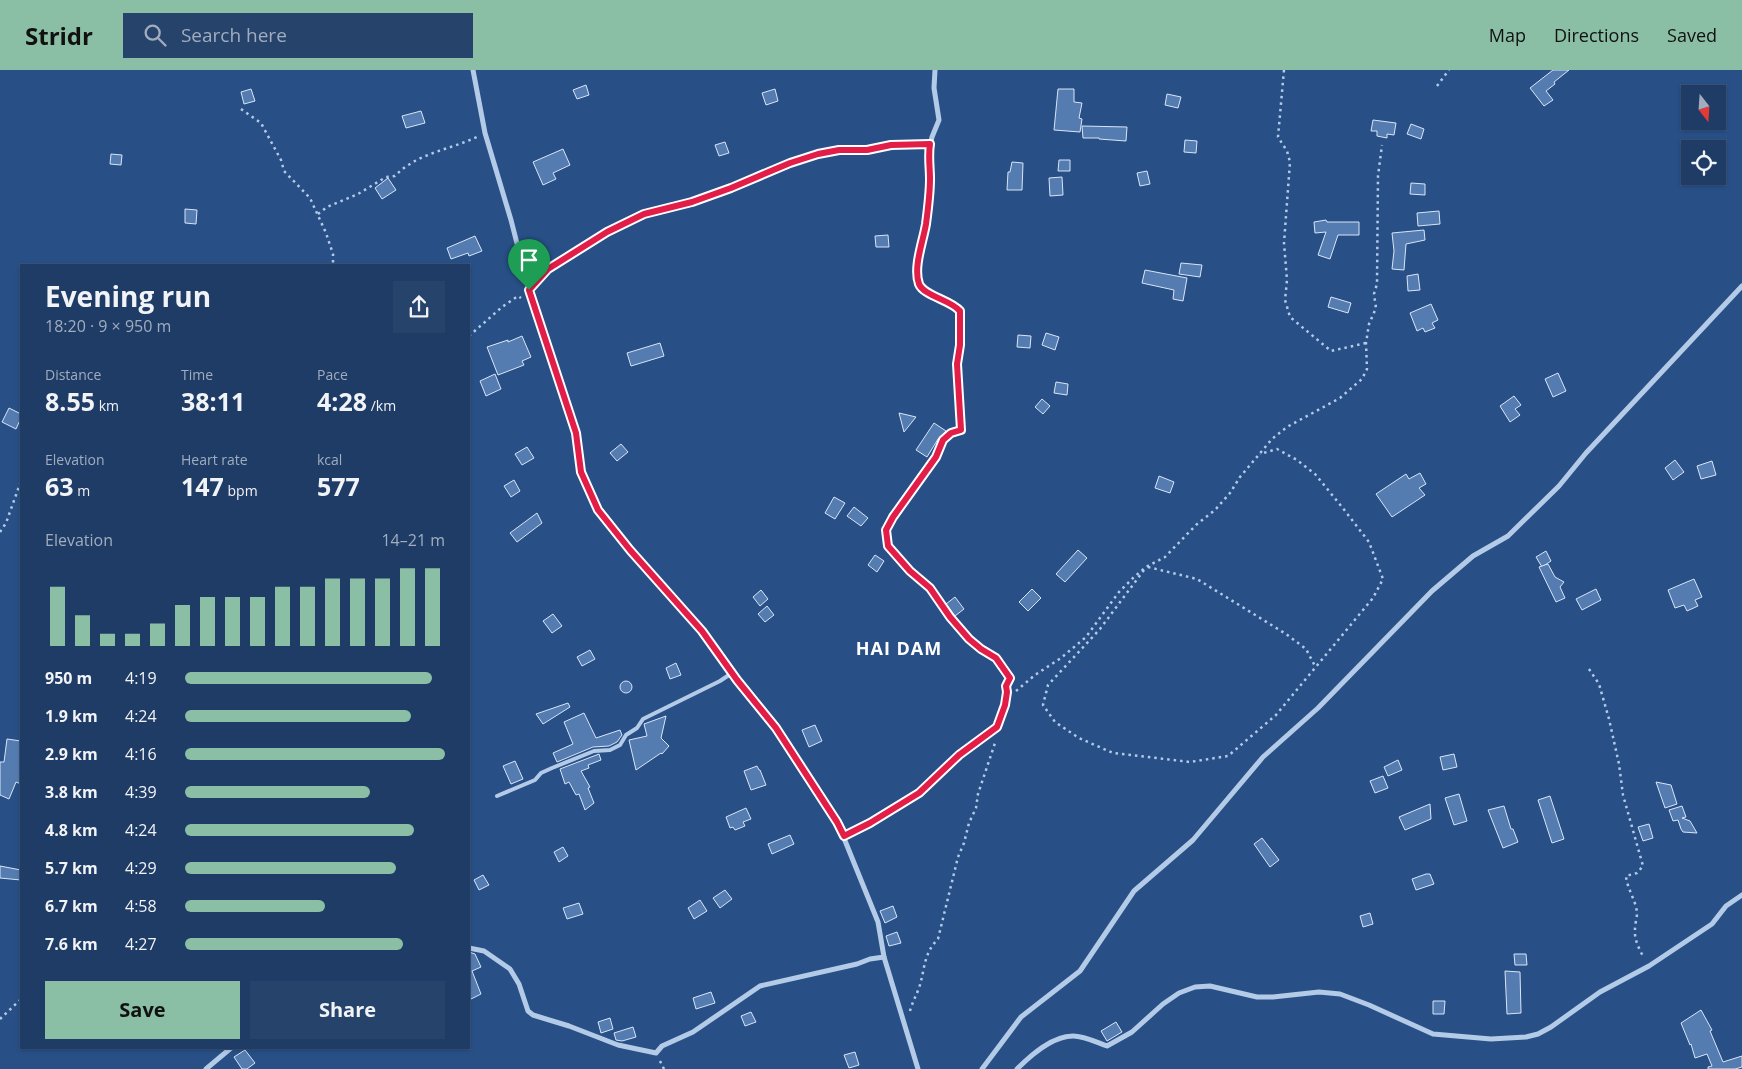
<!DOCTYPE html>
<html lang="en">
<head>
<meta charset="utf-8">
<style>
  :root { --surface:#1e3c65; --page:#26436b; --text:#f1f3f6; --muted:#a1adbf; --line:#3c5679; --accent:#8abfa5 }
  body { margin:0; font-family:"Open Sans",sans-serif; background:var(--page); color:var(--text); height:100vh; display:flex; flex-direction:column; font-size:19px; white-space:nowrap }
  * { box-sizing:border-box; margin:0 }
  p { font-size:16px; color:var(--muted) }
  .icon { flex:none; width:28px; height:28px; fill:none; stroke:currentColor; stroke-width:2; stroke-linecap:round; stroke-linejoin:round }
  .map { position:relative; flex:1; overflow:hidden }
  .side { position:absolute; left:20px; top:194px; width:450px; height:785px; display:flex; flex-direction:column; background:var(--surface); border-radius:0px; box-shadow:0 1px 4px #0004,0 0 0 1px var(--line) }
  .side>* { flex:none }
  .needle { width:32px; rotate:163deg }
  .tools { position:absolute; left:1681px; top:15px; display:grid; gap:10px }
  .tools a { display:grid; place-items:center; width:45px; height:45px; border-radius:0px; background:var(--surface); box-shadow:0 1px 4px #0004,0 0 0 1px var(--line); font-size:25px }
  .pin { position:absolute; display:grid; place-items:center; width:42px; height:42px; color:#fff; margin:-51px -21px; border-radius:50% 50% 50% 0; rotate:-45deg; box-shadow:0 0 5px #0007 }
  .pin .icon { rotate:45deg }
  .round { display:grid; place-items:center; flex:none; width:52px; height:52px; border-radius:0px; background:var(--page) }
  .overview { display:flex; align-items:center; justify-content:space-between; height:85px; padding:0 25px }
  h1 { font-size:28px; font-weight:700; line-height:38px }
  .metrics { display:grid; grid-template-columns:repeat(3,1fr); gap:8px; height:85px; padding:5px 25px }
  .metrics div { display:grid; align-content:center }
  .metrics b { font-size:25px; font-weight:700 }
  .metrics small { font-size:14px; font-weight:400 }
  .metrics p { font-size:14px }
  .chart { height:140px; padding:10px 25px }
  .chart p { display:flex; justify-content:space-between }
  .chart svg { width:100%; height:90px; margin-top:5px; stroke:var(--accent); stroke-width:6 }
  .cta { display:flex; gap:10px; margin-top:auto; padding:10px 25px }
  .cta a { flex:1; height:58px; border-radius:0px; background:var(--accent); color:#111; font-size:20px; font-weight:700; line-height:58px; text-align:center }
  .cta a+a { background:var(--page); color:var(--text) }
  ul { padding:0 25px; list-style:none; font-size:16px }
  li { display:grid; grid-template-columns:80px 60px 1fr; align-items:center; height:38px }
  li i { height:12px; border-radius:6px; background:var(--accent) }
  header { display:flex; align-items:center; gap:30px; box-sizing:border-box; height:70px; padding:0 25px; background:var(--accent); color:#111 }
  header strong { font-size:24px }
  nav { display:flex; gap:28px; margin-inline-start:auto; font-size:18px }
  .search { width:350px; height:45px; background:var(--page); display:flex; align-items:center; gap:12px; box-sizing:border-box; padding:0 18px; border-radius:0px; color:var(--muted); font-size:19px }
  .map>svg:first-child { display:block }
  .building { fill:#557cb1; stroke:#d8e5f7 }
  .lines { fill:none; stroke-linecap:round; stroke-linejoin:round }
  .path { stroke:#b4cbe8; stroke-width:2.5; stroke-dasharray:2.5 4; stroke-linecap:butt }
  .service { stroke:#b4cbe8; stroke-width:4 }
  .minor { stroke:#b4cbe8; stroke-width:5 }
  .route-casing { stroke:#fff; stroke-width:10 }
  .route { stroke:#e11d48; stroke-width:6 }
  .labels { text-anchor:middle; dominant-baseline:central; stroke-width:4.5; stroke-linejoin:round; paint-order:stroke }
  .district-label { font-size:18px; font-weight:bold; letter-spacing:1px; fill:#fff; stroke:#285087 }
</style>
</head>
<body>
<header>
<strong>Stridr</strong>
<div class="search"><svg class="icon" aria-label="search" viewBox="0 0 24 24"><circle cx="10" cy="10" r="6"/><path d="M15 15l6 6"/></svg>Search here</div>
<nav><a>Map</a><a>Directions</a><a>Saved</a></nav>
</header>
<div class="map">
<svg width="1742" height="999" viewBox="0 0 1742 999">
  <rect width="100%" height="100%" fill="#285087"/>
  <!-- building -->
  <g class="building">
    <polygon points="1553,0 1569,0 1554,12 1555,14 1546,21 1553,30 1544,36 1530,18"/>
    <polygon points="586,15 589,25 577,29 573,20"/>
    <polygon points="251,19 255,31 244,34 241,22"/>
    <polygon points="775,19 778,31 766,35 762,23"/>
    <polygon points="1058,19 1074,19 1074,32 1082,33 1079,48 1082,49 1080,62 1054,60"/>
    <polygon points="1167,24 1181,27 1178,38 1165,35"/>
    <polygon points="421,41 425,53 406,58 402,46"/>
    <polygon points="1373,50 1396,53 1394,65 1387,64 1387,68 1377,66 1377,61 1371,61"/>
    <polygon points="1411,54 1424,59 1421,69 1407,64"/>
    <polygon points="1082,56 1127,57 1126,71 1099,69 1099,68 1083,68"/>
    <polygon points="1185,70 1197,71 1196,83 1184,82"/>
    <polygon points="725,72 729,83 719,86 715,75"/>
    <polygon points="563,79 570,95 553,103 556,109 543,115 533,92"/>
    <polygon points="111,84 122,85 121,95 110,94"/>
    <polygon points="1059,90 1070,90 1070,101 1058,101"/>
    <polygon points="1012,92 1023,93 1022,120 1007,120 1008,102 1010,102"/>
    <polygon points="1147,101 1150,114 1140,116 1137,103"/>
    <polygon points="1062,107 1063,125 1050,126 1049,108"/>
    <polygon points="388,108 396,120 382,129 375,118"/>
    <polygon points="1411,113 1425,114 1425,125 1410,124"/>
    <polygon points="185,139 197,140 196,154 185,153"/>
    <polygon points="1439,141 1440,154 1418,156 1417,143"/>
    <polygon points="1326,150 1327,152 1359,152 1359,165 1338,165 1330,189 1318,185 1326,162 1315,163 1314,152"/>
    <polygon points="1424,160 1425,170 1406,174 1404,200 1392,199 1394,181 1392,163"/>
    <polygon points="888,165 889,177 876,177 875,166"/>
    <polygon points="475,166 482,181 469,186 468,183 451,189 447,178"/>
    <polygon points="1181,193 1202,195 1200,207 1179,204"/>
    <polygon points="1145,200 1187,208 1183,231 1173,229 1174,220 1142,213"/>
    <polygon points="1418,204 1420,220 1408,221 1407,206"/>
    <polygon points="1331,227 1351,233 1348,243 1328,237"/>
    <polygon points="1431,234 1438,250 1432,253 1435,258 1425,262 1423,258 1417,261 1410,243"/>
    <polygon points="1046,263 1059,267 1055,280 1042,275"/>
    <polygon points="1018,265 1031,266 1030,278 1017,277"/>
    <polygon points="522,266 531,287 522,291 524,295 498,305 487,277 508,270 508,272"/>
    <polygon points="660,273 664,286 631,296 627,283"/>
    <polygon points="1558,303 1566,321 1553,327 1545,309"/>
    <polygon points="495,304 501,319 486,326 480,311"/>
    <polygon points="1056,312 1068,314 1067,325 1054,323"/>
    <polygon points="1514,326 1521,335 1515,339 1520,345 1510,352 1500,336"/>
    <polygon points="1042,329 1050,336 1043,344 1035,337"/>
    <polygon points="9,338 21,344 21,348 16,359 2,352"/>
    <polygon points="899,343 916,347 904,362"/>
    <polygon points="934,353 946,361 938,369 927,387 916,380"/>
    <polygon points="621,374 628,382 617,391 610,383"/>
    <polygon points="527,377 534,388 522,395 515,384"/>
    <polygon points="1675,390 1684,402 1673,410 1665,398"/>
    <polygon points="1712,391 1716,405 1701,409 1697,396"/>
    <polygon points="1420,403 1426,414 1419,418 1425,425 1392,447 1376,424 1406,404 1409,409"/>
    <polygon points="1159,406 1174,412 1170,423 1155,418"/>
    <polygon points="514,410 520,421 511,427 504,416"/>
    <polygon points="834,427 845,433 835,449 825,443"/>
    <polygon points="854,437 868,448 861,456 847,446"/>
    <polygon points="537,443 542,453 517,472 510,463"/>
    <polygon points="1078,480 1087,488 1065,512 1056,504"/>
    <polygon points="1546,481 1551,491 1542,497 1536,487"/>
    <polygon points="875,485 884,491 877,502 868,495"/>
    <polygon points="1548,494 1555,507 1564,512 1560,517 1565,528 1556,532 1539,497"/>
    <polygon points="1694,509 1702,527 1695,530 1698,536 1687,541 1684,535 1675,538 1668,520"/>
    <polygon points="1032,519 1041,528 1028,541 1019,532"/>
    <polygon points="1596,519 1601,530 1582,540 1576,529"/>
    <polygon points="761,520 768,529 760,536 753,527"/>
    <polygon points="955,527 964,539 955,546 946,534"/>
    <polygon points="767,536 774,545 765,552 758,544"/>
    <polygon points="553,544 562,556 552,563 543,551"/>
    <polygon points="590,580 595,589 582,596 577,587"/>
    <polygon points="676,593 681,605 670,609 666,598"/>
    <circle cx="626" cy="617" r="6"/>
    <polygon points="568,633 570,637 543,654 536,644"/>
    <polygon points="584,643 596,668 620,660 622,665 617,672 609,676 593,677 557,692 553,683 573,674 564,652"/>
    <polygon points="666,646 661,668 669,676 662,684 661,683 636,700 629,670 647,666 644,654"/>
    <polygon points="815,655 822,671 809,677 802,660"/>
    <polygon points="7,669 21,671 21,714 16,712 9,729 0,725 0,692 4,692"/>
    <polygon points="599,684 601,690 588,695 589,698 581,701 590,717 588,718 594,733 585,740 579,724 576,725 569,712 565,714 560,699"/>
    <polygon points="1454,684 1457,697 1443,700 1440,687"/>
    <polygon points="1398,690 1402,700 1388,706 1384,697"/>
    <polygon points="515,691 523,709 511,714 503,696"/>
    <polygon points="757,696 759,700 760,700 766,715 751,720 744,701"/>
    <polygon points="1383,706 1388,718 1375,723 1370,711"/>
    <polygon points="1656,712 1671,715 1677,734 1665,738"/>
    <polygon points="1459,724 1467,751 1454,755 1445,728"/>
    <polygon points="1550,726 1564,769 1552,773 1538,730"/>
    <polygon points="1430,734 1431,749 1405,760 1399,747"/>
    <polygon points="1504,736 1511,759 1513,759 1518,772 1503,778 1488,740"/>
    <polygon points="1682,736 1686,747 1682,748 1690,751 1697,763 1683,762 1681,759 1678,750 1673,751 1669,740"/>
    <polygon points="746,738 751,749 743,752 745,756 735,760 733,757 730,758 726,747"/>
    <polygon points="1649,754 1653,768 1643,771 1638,757"/>
    <polygon points="790,765 794,774 772,784 768,774"/>
    <polygon points="1262,768 1279,790 1270,797 1254,774"/>
    <polygon points="563,777 568,786 559,792 554,782"/>
    <polygon points="0,796 21,800 21,810 0,808"/>
    <polygon points="1426,804 1430,804 1434,814 1416,820 1412,809"/>
    <polygon points="483,805 489,815 479,820 474,810"/>
    <polygon points="725,820 732,829 720,838 713,828"/>
    <polygon points="700,830 707,841 694,849 688,838"/>
    <polygon points="579,833 583,844 567,849 563,838"/>
    <polygon points="893,836 897,847 885,853 880,841"/>
    <polygon points="1370,843 1373,854 1363,857 1360,846"/>
    <polygon points="897,862 901,873 889,876 886,866"/>
    <polygon points="469,882 475,884 481,897 472,901 481,924 469,930"/>
    <polygon points="1514,884 1526,884 1527,895 1515,895"/>
    <polygon points="1505,901 1520,902 1521,943 1507,944"/>
    <polygon points="711,922 715,933 696,939 693,928"/>
    <polygon points="1433,931 1445,931 1444,944 1433,944"/>
    <polygon points="1701,940 1712,960 1710,961 1723,992 1742,986 1742,997 1735,999 1708,999 1708,997 1712,996 1707,984 1695,988 1691,974 1690,975 1681,953"/>
    <polygon points="751,942 756,952 745,956 741,946"/>
    <polygon points="610,948 613,959 601,963 598,952"/>
    <polygon points="1116,952 1122,962 1107,971 1101,961"/>
    <polygon points="633,957 636,967 622,971 616,970 614,963"/>
    <polygon points="245,980 255,993 247,999 242,999 234,987"/>
    <polygon points="855,982 859,995 849,998 844,985"/>
  </g>
  <g class="lines">
    <!-- path -->
    <g class="path">
      <polyline points="1284,0 1278,67 1287,81 1290,92 1284,173 1287,210 1285,230 1290,247 1331,281 1366,273"/>
      <polyline points="1437,16 1449,0"/>
      <polyline points="241,39 261,53 281,90 284,101 310,128 326,163 333,184 333,195"/>
      <path d="M 318,144 L 327,137 L 358,124 L 386,107 L 395,106 C 417,83 449,80 477,67"/>
      <polyline points="536,212 548,199 594,170 644,144 692,132 731,118 790,93 818,84 839,80 867,80 891,75 921,74"/>
      <polyline points="469,266 502,237 518,226 521,228"/>
      <polyline points="0,462 6,453 21,411"/>
      <polyline points="1148,497 1197,509 1286,564 1306,579 1316,598"/>
      <polyline points="1144,500 1100,559 1048,615 1043,635 1055,652 1079,668 1113,683 1190,692 1228,686 1276,645 1373,528 1383,509 1369,472 1342,437 1315,404 1297,390 1277,379 1260,384"/>
      <path d="M 1589,599 L 1599,614 L 1609,649 L 1619,694 L 1623,725 L 1643,796 L 1637,803 L 1626,806 C 1627,819 1636,830 1637,843 C 1637,848 1635,854 1635,859 C 1634,869 1639,879 1644,888"/>
      <polyline points="1016,621 1035,605 1061,588 1086,567 1119,522 1133,508 1146,497 1165,487 1196,455 1215,440 1230,423 1240,407 1272,369 1287,357 1340,328 1362,309 1367,299 1366,273 1369,254 1376,238 1374,224 1377,214 1378,106 1382,75"/>
      <path d="M 910,941 C 912,933 916,926 919,918 C 925,900 923,884 938,869 L 958,787 L 964,773 L 969,753 L 976,738 L 978,724 L 996,670"/>
      <polyline points="0,949 21,929"/>
      <polyline points="660,991 664,999"/>
    </g>
    <!-- service -->
    <polyline class="service" points="497,726 535,710 541,703 552,698 594,681 610,680 620,675 626,665 637,658 643,649 720,611 732,603"/>
    <!-- minor -->
    <g class="minor">
      <polyline points="473,0 485,63 511,150 533,236 576,363 581,402 599,440 630,480 702,561 737,610 776,658 837,751 878,852 884,887 918,999"/>
      <polyline points="844,766 870,753 919,723 959,685 997,657 1005,635 1007,622 1006,616 1010,608 996,588 981,579 969,569 950,547 931,518 910,501 888,476 886,460 893,447 936,387 943,370 951,363 961,360 957,294 960,275 960,241 955,235 926,222 920,215 917,191 923,173 928,141 930,120 929,83 932,67 939,50 934,18 935,0"/>
      <polyline points="469,878 484,881 510,899 519,914 528,941 533,945 569,956 618,975 656,983 662,976 693,962 760,916 857,894 870,889 884,887"/>
      <polyline points="206,999 231,978"/>
      <polyline points="982,999 1021,947 1080,901 1134,821 1193,770 1263,687 1318,638 1432,521 1473,486 1508,466 1559,416 1586,383 1742,216"/>
      <path d="M 1017,999 C 1031,985 1052,966 1073,966 C 1084,966 1096,972 1107,976 L 1132,962 L 1163,934 L 1179,923 L 1195,917 L 1210,916 L 1257,927 L 1273,927 L 1319,922 L 1340,924 L 1369,935 L 1433,964 L 1491,969 L 1526,967 L 1538,964 L 1551,957 L 1600,922 L 1649,896 L 1712,854 L 1726,836 L 1742,825"/>
    </g>
  </g>
  <g class="lines">
    <defs>
      <path id="route" d="M 930,74 C 928,86 930,97 930,109 C 930,124 928,139 926,154 C 923,172 913,197 919,214 C 924,226 951,230 960,241 L 960,275 L 957,294 L 961,360 L 951,363 L 943,370 L 936,387 L 893,447 L 886,460 L 888,476 L 910,501 L 930,518 L 950,547 L 969,569 L 981,579 L 996,588 L 1010,608 L 1006,616 L 1007,622 L 1005,635 L 997,657 L 959,685 L 919,723 L 870,753 L 844,766 L 837,752 L 776,658 L 737,610 L 702,561 L 630,480 L 598,440 L 581,402 L 576,363 L 529,220 L 548,199 L 607,162 L 644,144 L 692,132 L 731,118 L 790,93 L 818,84 L 839,80 L 867,80 L 891,75 Z"/>
    </defs>
    <!-- route casing -->
    <use href="#route" class="route-casing"/>
    <!-- route -->
    <use href="#route" class="route"/>
  </g>
  <g class="labels">
    <!-- district labels -->
    <g class="district-label">
      <text x="899" y="578">HAI DAM</text>
    </g>
  </g>
</svg>
<div class="tools">
<a><svg class="needle" viewBox="-14 -14 28 28"><path d="M0-13l5 13h-10z" fill="#e53935"/><path d="M0 13l5-13h-10z" fill="#a1adbf"/></svg></a>
<a><svg class="icon" aria-label="locate" viewBox="0 0 24 24"><circle cx="12" cy="12" r="6"/><path d="M12 2v4M12 18v4M2 12h4M18 12h4"/></svg></a>
</div>
<div class="pin" style="left:529px;top:220px;background:#1e9e55"><svg class="icon" aria-label="arrive" viewBox="0 0 24 24"><path d="M6 21V4h12l-3 4 3 4H6"/></svg></div>
<section class="side">
<div class="overview"><div><h1>Evening run</h1><p>18:20 · 9 × 950 m</p></div><a class="round"><svg class="icon" aria-label="share" viewBox="0 0 24 24"><path d="M12 15V3M7 8l5-5 5 5M5 13v7h14v-7"/></svg></a></div>
<div class="metrics">
<div><p>Distance</p><b>8.55<small> km</small></b></div>
<div><p>Time</p><b>38:11</b></div>
<div><p>Pace</p><b>4:28<small> /km</small></b></div>
</div>
<div class="metrics">
<div><p>Elevation</p><b>63<small> m</small></b></div>
<div><p>Heart rate</p><b>147<small> bpm</small></b></div>
<div><p>kcal</p><b>577</b></div>
</div>
<div class="chart"><p><span>Elevation</span>14–21 m</p>
<svg viewBox="0 0 160 44" preserveAspectRatio="none"><path d="M5 44V15M15 44V29M25 44V38M35 44V38M45 44V33M55 44V24M65 44V20M75 44V20M85 44V20M95 44V15M105 44V15M115 44V11M125 44V11M135 44V11M145 44V6M155 44V6"/></svg>
</div>
<ul>
<li><b>950 m</b>4:19<i style="width:95%"></i></li>
<li><b>1.9 km</b>4:24<i style="width:87%"></i></li>
<li><b>2.9 km</b>4:16<i style="width:100%"></i></li>
<li><b>3.8 km</b>4:39<i style="width:71%"></i></li>
<li><b>4.8 km</b>4:24<i style="width:88%"></i></li>
<li><b>5.7 km</b>4:29<i style="width:81%"></i></li>
<li><b>6.7 km</b>4:58<i style="width:54%"></i></li>
<li><b>7.6 km</b>4:27<i style="width:84%"></i></li>
</ul>
<div class="cta"><a>Save</a><a>Share</a></div>
</section>
</div>
</body>
</html>
